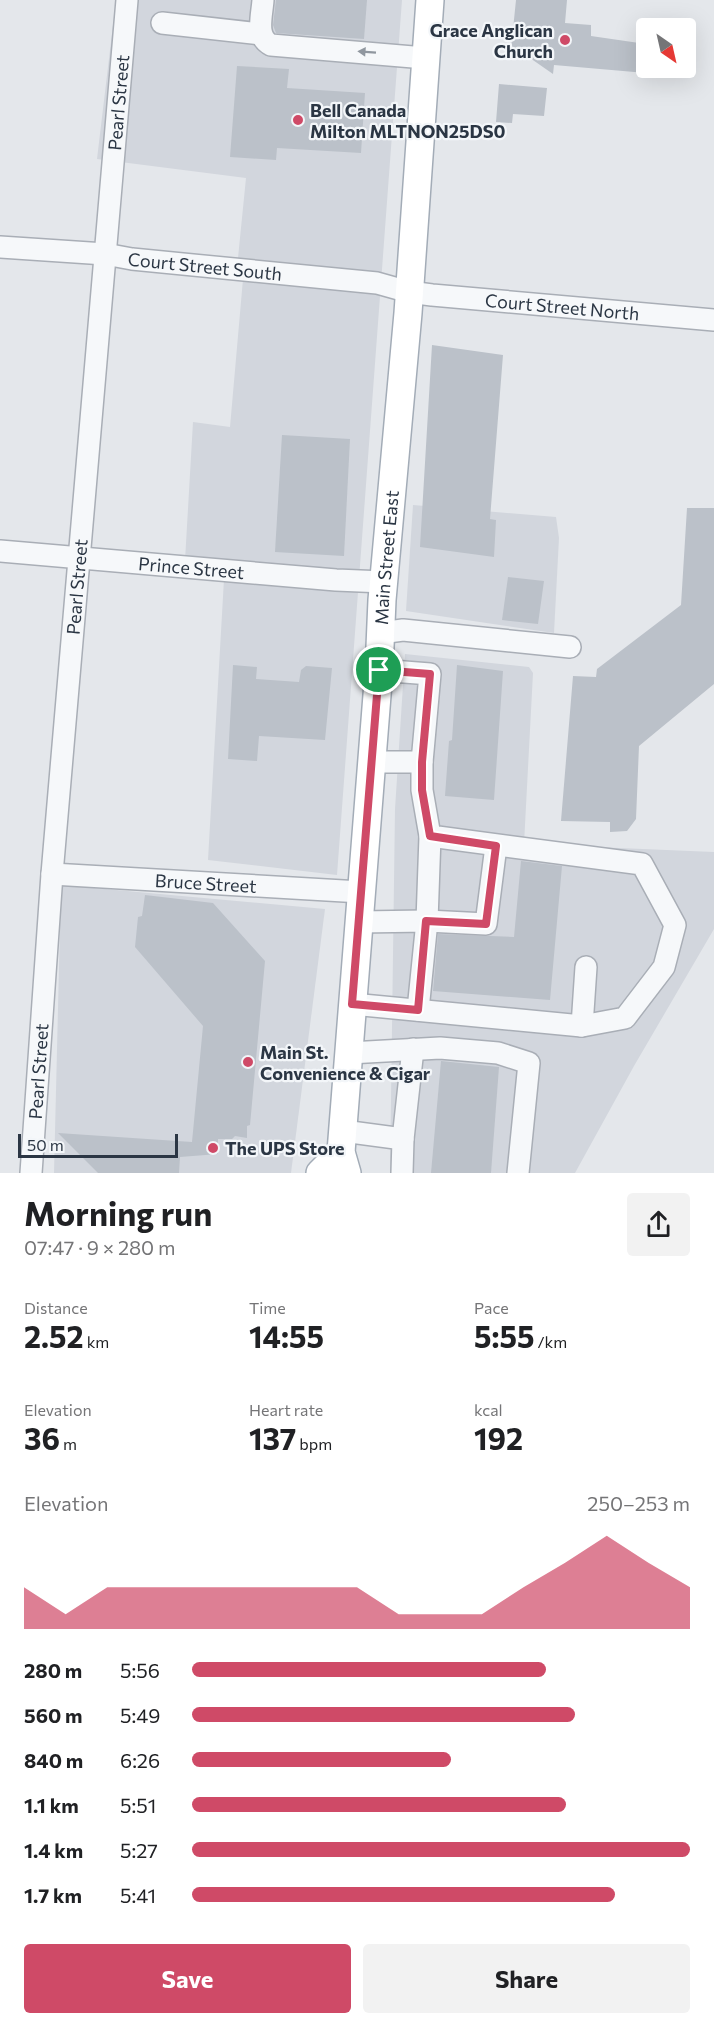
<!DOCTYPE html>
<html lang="en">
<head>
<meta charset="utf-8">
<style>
  :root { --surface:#fff; --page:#f2f2f2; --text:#202124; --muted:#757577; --accent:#cf4a67 }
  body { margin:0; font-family:Commissioner,sans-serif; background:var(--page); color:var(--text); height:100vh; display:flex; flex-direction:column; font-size:22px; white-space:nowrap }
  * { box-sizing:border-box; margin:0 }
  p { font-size:20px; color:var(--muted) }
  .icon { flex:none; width:33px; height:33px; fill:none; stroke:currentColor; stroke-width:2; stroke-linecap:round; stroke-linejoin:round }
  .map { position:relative; height:1173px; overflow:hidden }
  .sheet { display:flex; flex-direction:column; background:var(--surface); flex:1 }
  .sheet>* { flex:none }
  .needle { width:39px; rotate:146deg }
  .controls { position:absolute; left:636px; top:18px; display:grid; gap:12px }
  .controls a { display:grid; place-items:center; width:60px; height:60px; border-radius:6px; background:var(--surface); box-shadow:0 6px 24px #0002; font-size:30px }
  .scale { position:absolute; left:18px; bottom:15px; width:160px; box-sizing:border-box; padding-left:6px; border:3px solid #2b3644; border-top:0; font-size:16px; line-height:21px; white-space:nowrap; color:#2b3644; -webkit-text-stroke:4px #f3f6f9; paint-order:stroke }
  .pin { position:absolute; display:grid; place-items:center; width:51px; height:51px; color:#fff; margin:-26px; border:3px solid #fff; border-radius:50%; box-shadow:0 2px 6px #0007 }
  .round { display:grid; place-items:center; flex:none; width:63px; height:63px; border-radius:6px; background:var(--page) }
  .overview { display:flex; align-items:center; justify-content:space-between; height:102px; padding:0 24px }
  h1 { font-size:33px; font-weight:700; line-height:45px }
  .stats { display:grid; grid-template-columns:repeat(3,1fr); gap:9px; height:102px; padding:6px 24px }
  .stats div { display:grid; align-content:center }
  .stats b { font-size:30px; font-weight:700 }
  .stats small { font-size:16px; font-weight:400 }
  .stats p { font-size:16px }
  .chart { height:168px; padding:12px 24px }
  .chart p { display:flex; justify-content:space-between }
  .chart svg { width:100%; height:108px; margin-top:6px; fill:var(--accent); opacity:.7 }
  .button { display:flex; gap:12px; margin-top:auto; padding:12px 24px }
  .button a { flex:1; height:69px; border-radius:6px; background:var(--accent); color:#fff; font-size:24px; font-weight:700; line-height:69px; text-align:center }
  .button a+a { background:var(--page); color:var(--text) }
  ul { padding:0 24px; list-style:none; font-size:20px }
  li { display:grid; grid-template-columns:96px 72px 1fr; align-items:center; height:45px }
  li i { height:15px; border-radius:8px; background:var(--accent) }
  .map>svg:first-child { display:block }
  .built { fill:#d2d6dd }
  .building { fill:#bbc1c9 }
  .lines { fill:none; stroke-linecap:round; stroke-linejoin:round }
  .minor-casing { stroke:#a9aeb6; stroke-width:24 }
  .major-casing { stroke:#a3acb7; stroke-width:30 }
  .minor { stroke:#f6f8fa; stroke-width:21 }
  .major { stroke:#fff; stroke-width:27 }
  .oneway { fill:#90979f }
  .route-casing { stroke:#fff; stroke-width:12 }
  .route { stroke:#cf4a67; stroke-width:8 }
  .poi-dot { fill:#cf4a67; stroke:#f3f6f9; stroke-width:2 }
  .labels { text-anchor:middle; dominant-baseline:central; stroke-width:4.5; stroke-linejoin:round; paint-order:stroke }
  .poi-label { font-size:18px; font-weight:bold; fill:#2b3644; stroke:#f3f6f9; text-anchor:start }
  .street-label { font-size:18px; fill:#2b3644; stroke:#f3f6f9 }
</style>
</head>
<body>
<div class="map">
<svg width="714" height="1173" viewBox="0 0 714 1173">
  <rect width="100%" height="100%" fill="#e4e7eb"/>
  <!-- built -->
  <g class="built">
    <polygon points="116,0 402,0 337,875 208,860 224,579 184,578 193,422 230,427 243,279 236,278 246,178 97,159"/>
    <polygon points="413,505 556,517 559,538 554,633 406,611"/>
    <polygon points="405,654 529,667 533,673 524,844 714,852 714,929 634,1066 575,1173 390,1173 395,809"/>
    <polygon points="61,885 325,909 291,1173 54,1173"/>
  </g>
  <!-- building -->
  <g class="building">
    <polygon points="276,0 367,0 364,39 276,33 273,25"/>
    <polygon points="516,0 567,0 565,23 591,25 591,36 646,44 646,73 554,65 553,74 530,58 530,50 511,49"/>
    <polygon points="237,66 289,69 287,88 365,93 361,153 277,148 276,160 230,157"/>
    <polygon points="499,84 547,88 544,116 513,114 512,123 496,122"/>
    <polygon points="432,345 503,355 490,519 496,520 494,557 420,547"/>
    <polygon points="282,435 350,439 344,556 275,552"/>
    <polygon points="687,508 714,508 714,684 639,746 636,819 627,831 610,832 610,822 561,821 573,676 596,677 597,669 681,605"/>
    <polygon points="508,577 544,581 538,624 502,620"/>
    <polygon points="233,665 257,667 256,679 299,682 301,670 306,666 332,668 325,740 259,736 257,761 228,759"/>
    <polygon points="457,665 503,671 494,800 445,796 449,741 452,740"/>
    <polygon points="521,861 562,866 550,1000 433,991 438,934 514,937"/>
    <polygon points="145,895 213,903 265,961 250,1125 247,1126 247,1138 235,1136 232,1139 218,1139 218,1154 180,1157 179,1173 98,1173 58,1133 192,1142 203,1026 135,947 138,917 142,916"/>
    <polygon points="441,1061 499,1067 491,1173 431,1173"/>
  </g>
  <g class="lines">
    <defs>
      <g id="minor">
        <path d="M 263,0 C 262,16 255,37 271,45 L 425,58"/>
        <polyline points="162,23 261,34"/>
        <path id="s1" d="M 0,247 L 105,254 L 132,259 L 377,283 L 409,292 L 432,295 L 714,320"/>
        <path id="s2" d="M 0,551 L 336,580 L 384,582"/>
        <polyline points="380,633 403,630 570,647"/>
        <polyline points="379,670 430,674 422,762 422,790 430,836 642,864 675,925 664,967 625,1018 582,1026"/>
        <polyline points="372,762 422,762"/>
        <path id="s3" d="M 52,874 L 361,892"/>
        <polyline points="359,922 427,921 486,924 496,846"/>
        <polyline points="352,1004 582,1026 586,967"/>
        <polyline points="418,1010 427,921 430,836"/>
        <polyline points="349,1053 440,1048 498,1053 529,1063 518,1173"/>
        <polyline points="343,1131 403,1139 402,1173"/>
        <polyline points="403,1139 413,1049"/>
        <path id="s4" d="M 31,1173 L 52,874 L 127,0"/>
      </g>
      <g id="major">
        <polyline points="320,1173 341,1152"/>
        <path id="s5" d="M 347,1173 L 341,1152 L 379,670 L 382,600 L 408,313 L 430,0"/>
      </g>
    </defs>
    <!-- minor casing -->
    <use href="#minor" class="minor-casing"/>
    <!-- major casing -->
    <use href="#major" class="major-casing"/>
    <!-- minor -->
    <use href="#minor" class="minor"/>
    <!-- major -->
    <use href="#major" class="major"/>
  </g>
  <!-- one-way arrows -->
  <defs><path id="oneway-solid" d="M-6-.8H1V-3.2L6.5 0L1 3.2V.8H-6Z" transform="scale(1.5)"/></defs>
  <use class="oneway" href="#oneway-solid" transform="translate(367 52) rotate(-176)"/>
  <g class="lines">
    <defs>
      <polygon id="route" points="379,670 430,674 422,762 422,790 430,836 496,846 486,924 426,921 418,1010 352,1004"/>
    </defs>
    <!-- route casing -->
    <use href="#route" class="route-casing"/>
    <!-- route -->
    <use href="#route" class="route"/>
  </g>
  <!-- markers -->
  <g class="poi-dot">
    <circle cx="565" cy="40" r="6"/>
    <circle cx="298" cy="120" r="6"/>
    <circle cx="248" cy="1062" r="6"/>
    <circle cx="213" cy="1148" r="6"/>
  </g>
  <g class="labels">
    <!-- poi labels -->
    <g class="poi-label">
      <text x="553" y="30" text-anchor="end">Grace Anglican<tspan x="553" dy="21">Church</tspan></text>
      <text x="310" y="110">Bell Canada<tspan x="310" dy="21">Milton MLTNON25DS0</tspan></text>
      <text x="260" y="1052">Main St.<tspan x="260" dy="21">Convenience &amp; Cigar</tspan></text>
      <text x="225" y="1148">The UPS Store</text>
    </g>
    <!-- street labels -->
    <g class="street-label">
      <text stroke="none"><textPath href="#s4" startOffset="1074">Pearl Street</textPath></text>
      <text stroke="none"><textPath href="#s1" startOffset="206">Court Street South</textPath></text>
      <text stroke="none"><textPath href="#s1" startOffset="566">Court Street North</textPath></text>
      <text stroke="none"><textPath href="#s5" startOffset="618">Main Street East</textPath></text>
      <text stroke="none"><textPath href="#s2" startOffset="192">Prince Street</textPath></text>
      <text stroke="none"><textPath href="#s4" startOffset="588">Pearl Street</textPath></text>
      <text stroke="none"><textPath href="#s3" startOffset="154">Bruce Street</textPath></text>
      <text stroke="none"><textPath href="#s4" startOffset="102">Pearl Street</textPath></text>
    </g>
  </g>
</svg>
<div class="controls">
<a><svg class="needle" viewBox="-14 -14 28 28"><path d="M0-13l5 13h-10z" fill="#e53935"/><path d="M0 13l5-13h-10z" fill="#757577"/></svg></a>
</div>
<div class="scale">50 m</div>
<div class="pin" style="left:379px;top:670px;background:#1e9e55"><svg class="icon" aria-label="arrive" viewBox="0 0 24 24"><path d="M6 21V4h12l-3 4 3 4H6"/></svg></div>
</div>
<section class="sheet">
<div class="overview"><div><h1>Morning run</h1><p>07:47 · 9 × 280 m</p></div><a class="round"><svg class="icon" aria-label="share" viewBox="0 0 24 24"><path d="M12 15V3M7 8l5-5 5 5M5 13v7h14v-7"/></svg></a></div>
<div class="stats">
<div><p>Distance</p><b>2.52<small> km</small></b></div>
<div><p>Time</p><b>14:55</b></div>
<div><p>Pace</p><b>5:55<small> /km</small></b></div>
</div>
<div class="stats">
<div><p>Elevation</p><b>36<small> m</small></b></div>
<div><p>Heart rate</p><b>137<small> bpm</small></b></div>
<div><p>kcal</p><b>192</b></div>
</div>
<div class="chart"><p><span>Elevation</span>250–253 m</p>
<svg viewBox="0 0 160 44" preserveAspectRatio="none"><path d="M0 44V27L10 38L20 27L30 27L40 27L50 27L60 27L70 27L80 27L90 38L100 38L110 38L120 27L130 17L140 6L150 17L160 27V44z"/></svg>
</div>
<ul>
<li><b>280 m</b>5:56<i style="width:71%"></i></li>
<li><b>560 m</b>5:49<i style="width:77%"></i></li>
<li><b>840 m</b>6:26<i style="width:52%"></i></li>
<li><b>1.1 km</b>5:51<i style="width:75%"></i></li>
<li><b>1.4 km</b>5:27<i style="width:100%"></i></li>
<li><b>1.7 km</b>5:41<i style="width:85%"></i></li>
</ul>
<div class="button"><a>Save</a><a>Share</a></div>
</section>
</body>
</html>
